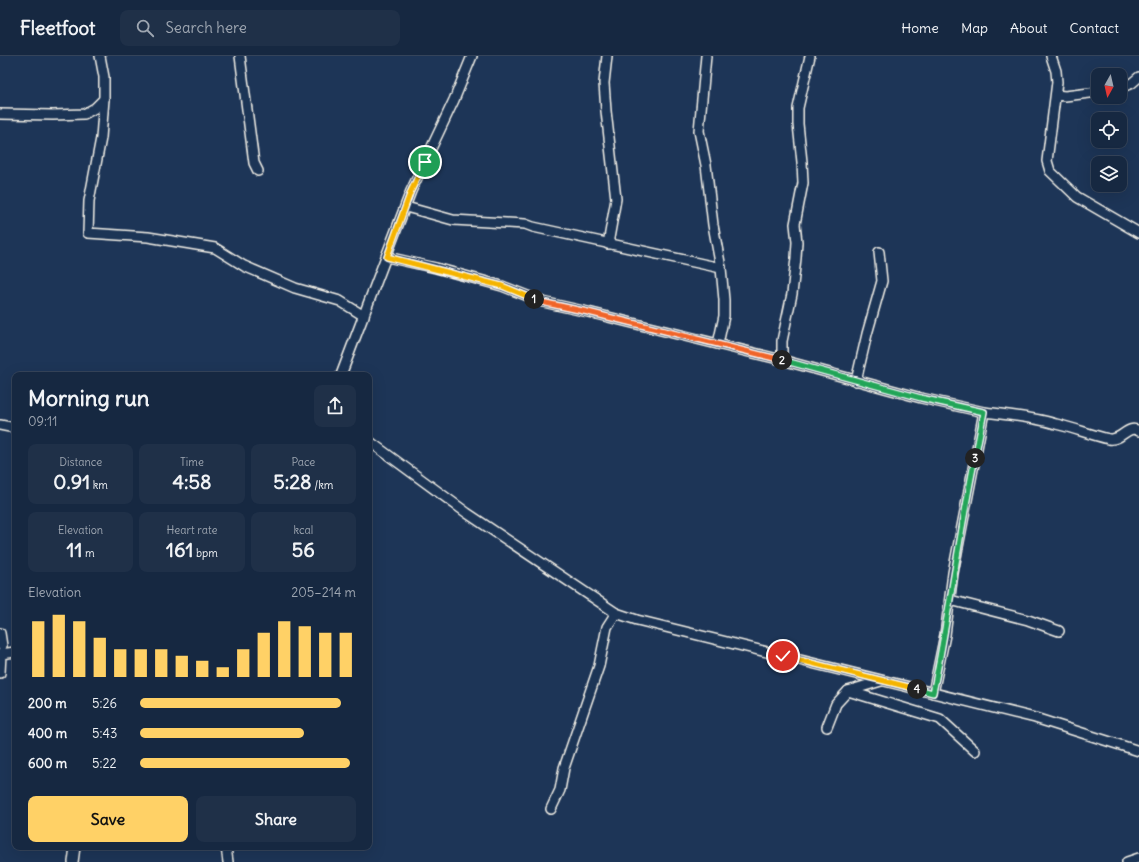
<!DOCTYPE html>
<html lang="en">
<head>
<meta charset="utf-8">
<style>
  :root { --surface:#162841; --page:#1f3048; --text:#f1f3f6; --muted:#9ea6b1; --line:#35445a; --accent:#ffd166 }
  body { margin:0; font-family:Delius,sans-serif; background:var(--page); color:var(--text); height:100vh; display:flex; flex-direction:column; font-size:15px; white-space:nowrap }
  * { box-sizing:border-box; margin:0 }
  p { font-size:13px; color:var(--muted) }
  .icon { flex:none; width:22px; height:22px; fill:none; stroke:currentColor; stroke-width:2; stroke-linecap:round; stroke-linejoin:round }
  .map { position:relative; flex:1; overflow:hidden }
  .drawer { position:absolute; left:12px; top:316px; width:360px; height:478px; display:flex; flex-direction:column; background:var(--surface); border-radius:8px; box-shadow:0 4px 16px #0002,0 0 0 1px var(--line) }
  .drawer>* { flex:none }
  .needle { width:26px; rotate:188deg }
  .fabs { position:absolute; left:1091px; top:12px; display:grid; gap:8px }
  .fabs a { display:grid; place-items:center; width:36px; height:36px; border-radius:8px; background:var(--surface); box-shadow:0 4px 16px #0002,0 0 0 1px var(--line); font-size:20px }
  .pin { position:absolute; display:grid; place-items:center; width:34px; height:34px; color:#fff; margin:-17px; border:2px solid #fff; border-radius:50%; box-shadow:0 1px 4px #0007 }
  .km { position:absolute; width:20px; height:20px; margin:-10px; border-radius:50%; background:#222; color:#fff; font-size:11px; line-height:20px; text-align:center }
  .round { display:grid; place-items:center; flex:none; width:42px; height:42px; border-radius:8px; background:var(--page) }
  .overview { display:flex; align-items:center; justify-content:space-between; height:68px; padding:0 16px }
  h1 { font-size:22px; font-weight:700; line-height:30px }
  .figures { display:grid; grid-template-columns:repeat(3,1fr); gap:6px; height:68px; padding:4px 16px }
  .figures div { display:grid; align-content:center; border-radius:8px; background:var(--page); text-align:center }
  .figures b { font-size:20px; font-weight:700 }
  .figures small { font-size:11px; font-weight:400 }
  .figures p { font-size:11px }
  .chart { height:112px; padding:8px 16px }
  .chart p { display:flex; justify-content:space-between }
  .chart svg { width:100%; height:72px; margin-top:4px; stroke:var(--accent); stroke-width:6 }
  .action { display:flex; gap:8px; margin-top:auto; padding:8px 16px }
  .action a { flex:1; height:46px; border-radius:8px; background:var(--accent); color:#111; font-size:16px; font-weight:700; line-height:46px; text-align:center }
  .action a+a { background:var(--page); color:var(--text) }
  ul { padding:0 16px; list-style:none; font-size:13px }
  li { display:grid; grid-template-columns:64px 48px 1fr; align-items:center; height:30px }
  li i { height:10px; border-radius:5px; background:var(--accent) }
  header { display:flex; align-items:center; gap:24px; box-sizing:border-box; height:56px; padding:0 20px; background:var(--surface); border-bottom:1px solid var(--line) }
  header strong { font-size:19px }
  nav { display:flex; gap:22px; margin-inline-start:auto; font-size:14px }
  .search { width:280px; height:36px; background:var(--page); display:flex; align-items:center; gap:10px; box-sizing:border-box; padding:0 14px; border-radius:8px; color:var(--muted); font-size:15px }
  .map>svg:first-child { display:block }
  .lines { fill:none; stroke-linecap:round; stroke-linejoin:round }
  .minor-casing { stroke:#f4f1e8; stroke-width:12 }
  .minor { stroke:#1d3557; stroke-width:9 }
  .split-1-casing { stroke:#fff; stroke-width:8 }
  .split-2-casing { stroke:#fff; stroke-width:8 }
  .split-3-casing { stroke:#fff; stroke-width:8 }
  .split-4-casing { stroke:#fff; stroke-width:8 }
  .split-5-casing { stroke:#fff; stroke-width:8 }
  .split-1 { stroke:#f5b400; stroke-width:5 }
  .split-2 { stroke:#f0652b; stroke-width:5 }
  .split-3 { stroke:#22a559; stroke-width:5 }
  .split-4 { stroke:#22a559; stroke-width:5 }
  .split-5 { stroke:#f5b400; stroke-width:5 }
</style>
</head>
<body>
<header>
<strong>Fleetfoot</strong>
<div class="search"><svg class="icon" aria-label="search" viewBox="0 0 24 24"><circle cx="10" cy="10" r="6"/><path d="M15 15l6 6"/></svg>Search here</div>
<nav><a>Home</a><a>Map</a><a>About</a><a>Contact</a></nav>
</header>
<div class="map">
<svg width="1139" height="806" viewBox="0 0 1139 806">
  <rect width="100%" height="100%" fill="#1d3557"/>
  <filter id="ink" filterUnits="userSpaceOnUse"><feTurbulence type="fractalNoise" baseFrequency=".025" numOctaves="2"/><feDisplacementMap in="SourceGraphic" scale="8" xChannelSelector="R" yChannelSelector="G"/><feConvolveMatrix kernelMatrix="1 2 1 2 8 2 1 2 1" color-interpolation-filters="sRGB"/></filter>
  <g filter="url(#ink)">
    <g class="lines">
      <defs>
        <g id="minor">
          <polyline points="100,0 104,21 104,43 101,82 89,145 88,177 148,181 215,192 244,210 295,232 340,245 364,260"/>
          <polyline points="240,0 254,107 258,115"/>
          <polyline points="607,0 604,27 606,55 616,143 608,188"/>
          <polyline points="706,0 699,75 706,109 713,169 721,212 724,244 724,260 718,288"/>
          <polyline points="1051,0 1056,15 1057,26 1047,105 1050,115 1077,141 1139,177"/>
          <polyline points="1120,32 1132,27 1139,21"/>
          <polyline points="1056,39 1065,40 1098,36"/>
          <polyline points="0,58 53,59 84,58 95,52 104,43"/>
          <polyline points="406,151 453,164 525,168 533,171 721,212"/>
          <polyline points="387,201 436,212 502,230 543,246 588,256 782,304 921,342 984,356 953,517 945,579 933,637"/>
          <polyline points="782,304 782,285 792,238 796,202 797,186 795,168 803,127 802,106 798,68 798,52 810,0"/>
          <polyline points="341,319 411,135 454,44 472,0"/>
          <polyline points="856,325 867,278 882,225 879,196"/>
          <path d="M 984,356 C 1008,359 1033,361 1056,368 C 1074,372 1091,379 1109,383 C 1122,385 1127,368 1139,375"/>
          <polyline points="0,369 15,372"/>
          <polyline points="369,385 467,457 616,557 637,564 1035,662 1139,695"/>
          <polyline points="950,544 1028,564 1059,575"/>
          <polyline points="0,577 2,590"/>
          <polyline points="0,617 1,598 15,596"/>
          <polyline points="848,635 940,663 975,695"/>
          <polyline points="827,671 836,648 848,635 881,625"/>
          <polyline points="551,753 560,734 564,712 599,610 607,571 616,557"/>
          <polyline points="226,791 228,806"/>
          <polyline points="73,806 75,791"/>
          <polyline points="1127,806 1139,802"/>
        </g>
      </defs>
      <!-- minor casing -->
      <use href="#minor" class="minor-casing"/>
      <!-- minor -->
      <use href="#minor" class="minor"/>
    </g>
  </g>
  <g class="lines" filter="url(#ink)">
    <defs>
      <polyline id="split-1" points="425,106 411,135 387,201 502,230 534,243"/>
      <polyline id="split-2" points="534,243 546,247 588,256 782,304"/>
      <polyline id="split-3" points="782,304 921,342 984,356 975,402"/>
      <path id="split-4" d="M 917,633 L 933,637 C 949,559 959,480 975,402"/>
      <polyline id="split-5" points="783,600 917,633"/>
    </defs>
    <!-- split-1 casing -->
    <use href="#split-1" class="split-1-casing"/>
    <!-- split-2 casing -->
    <use href="#split-2" class="split-2-casing"/>
    <!-- split-3 casing -->
    <use href="#split-3" class="split-3-casing"/>
    <!-- split-4 casing -->
    <use href="#split-4" class="split-4-casing"/>
    <!-- split-5 casing -->
    <use href="#split-5" class="split-5-casing"/>
    <!-- split-1 -->
    <use href="#split-1" class="split-1"/>
    <!-- split-2 -->
    <use href="#split-2" class="split-2"/>
    <!-- split-3 -->
    <use href="#split-3" class="split-3"/>
    <!-- split-4 -->
    <use href="#split-4" class="split-4"/>
    <!-- split-5 -->
    <use href="#split-5" class="split-5"/>
  </g>
</svg>
<div class="fabs">
<a><svg class="needle" viewBox="-14 -14 28 28"><path d="M0-13l5 13h-10z" fill="#e53935"/><path d="M0 13l5-13h-10z" fill="#9ea6b1"/></svg></a>
<a><svg class="icon" aria-label="locate" viewBox="0 0 24 24"><circle cx="12" cy="12" r="6"/><path d="M12 2v4M12 18v4M2 12h4M18 12h4"/></svg></a>
<a><svg class="icon" aria-label="layers" viewBox="0 0 24 24"><path d="M12 4l9 5-9 5-9-5zM3 14l9 5 9-5"/></svg></a>
</div>
<div class="pin" style="left:425px;top:106px;background:#1e9e55"><svg class="icon" aria-label="arrive" viewBox="0 0 24 24"><path d="M6 21V4h12l-3 4 3 4H6"/></svg></div>
<div class="pin" style="left:783px;top:600px;background:#d93025"><svg class="icon" aria-label="check" viewBox="0 0 24 24"><path d="M5 12l5 5 9-10"/></svg></div>
<b class="km" style="left:534px;top:243px">1</b>
<b class="km" style="left:782px;top:304px">2</b>
<b class="km" style="left:975px;top:402px">3</b>
<b class="km" style="left:917px;top:633px">4</b>
<section class="drawer">
<div class="overview"><div><h1>Morning run</h1><p>09:11</p></div><a class="round"><svg class="icon" aria-label="share" viewBox="0 0 24 24"><path d="M12 15V3M7 8l5-5 5 5M5 13v7h14v-7"/></svg></a></div>
<div class="figures">
<div><p>Distance</p><b>0.91<small> km</small></b></div>
<div><p>Time</p><b>4:58</b></div>
<div><p>Pace</p><b>5:28<small> /km</small></b></div>
</div>
<div class="figures">
<div><p>Elevation</p><b>11<small> m</small></b></div>
<div><p>Heart rate</p><b>161<small> bpm</small></b></div>
<div><p>kcal</p><b>56</b></div>
</div>
<div class="chart"><p><span>Elevation</span>205–214 m</p>
<svg viewBox="0 0 160 44" preserveAspectRatio="none"><path d="M5 44V10M15 44V6M25 44V10M35 44V20M45 44V27M55 44V27M65 44V27M75 44V31M85 44V34M95 44V38M105 44V27M115 44V17M125 44V10M135 44V13M145 44V17M155 44V17"/></svg>
</div>
<ul>
<li><b>200 m</b>5:26<i style="width:93%"></i></li>
<li><b>400 m</b>5:43<i style="width:76%"></i></li>
<li><b>600 m</b>5:22<i style="width:97%"></i></li>
</ul>
<div class="action"><a>Save</a><a>Share</a></div>
</section>
</div>
</body>
</html>
